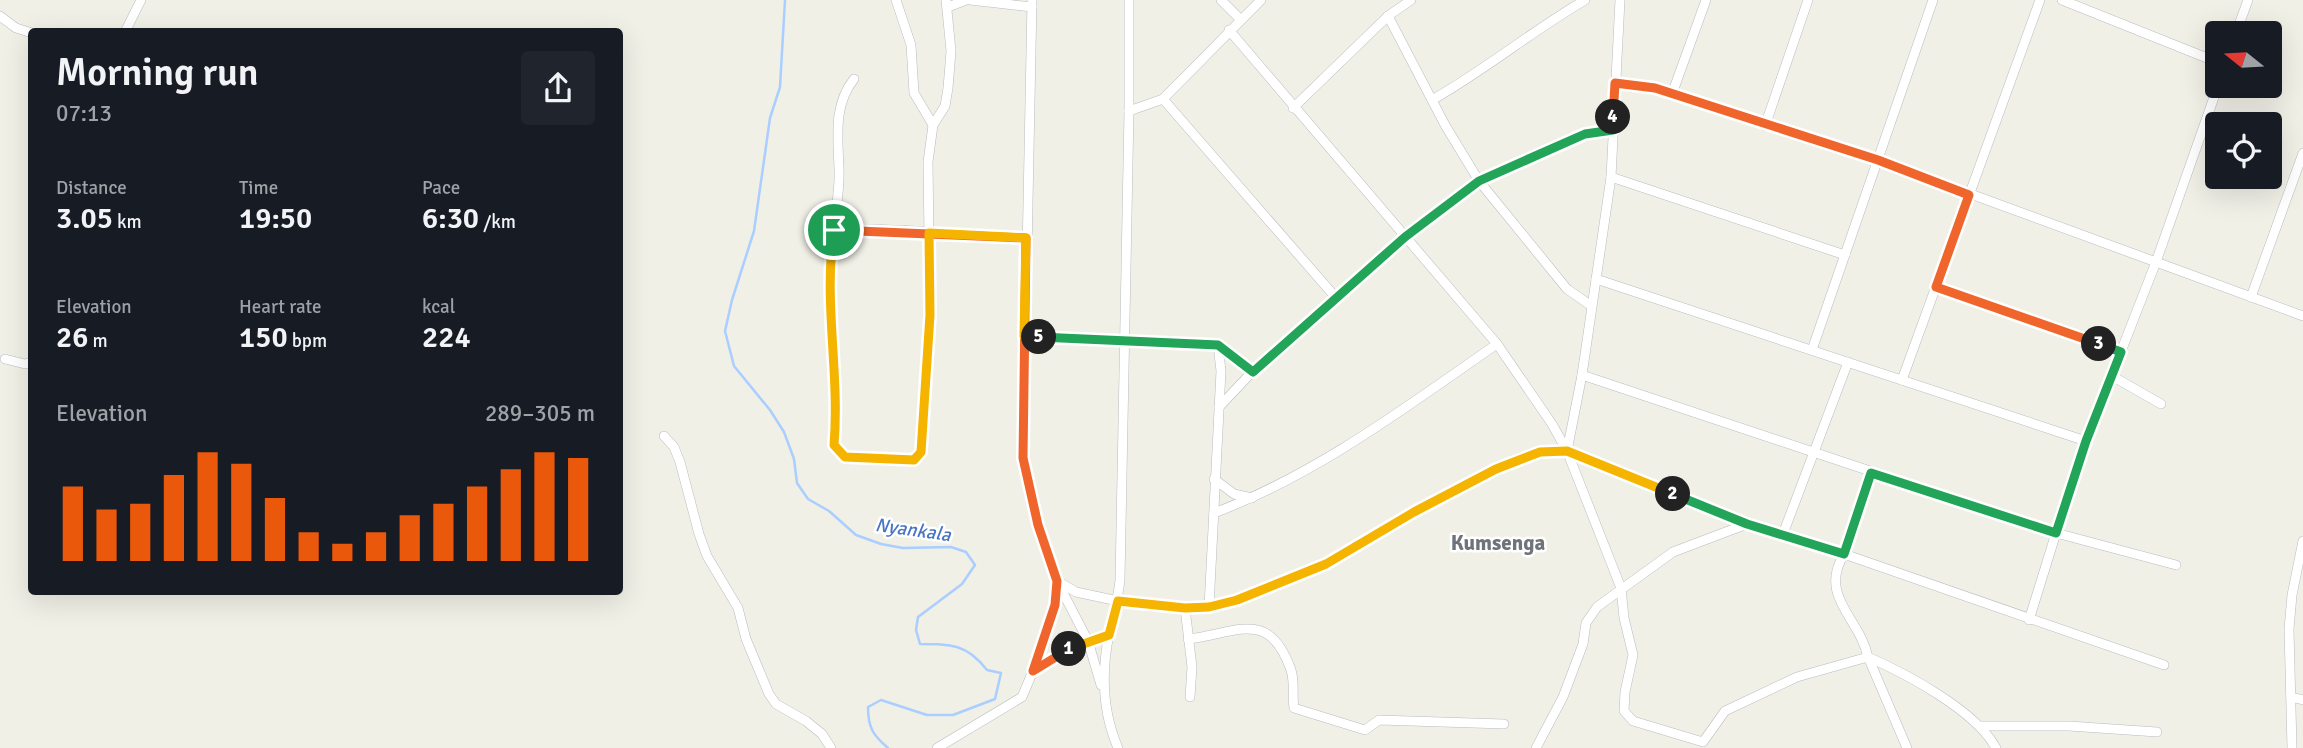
<!DOCTYPE html>
<html lang="en">
<head>
<meta charset="utf-8">
<style>
  :root { --surface:#171b24; --page:#20242c; --text:#f1f3f6; --muted:#9ea1a6; --accent:#ea580c }
  body { margin:0; font-family:Signika,sans-serif; background:var(--page); color:var(--text); height:100vh; display:flex; flex-direction:column; font-size:26px; white-space:nowrap }
  * { box-sizing:border-box; margin:0 }
  p { font-size:23px; color:var(--muted) }
  .icon { flex:none; width:38px; height:38px; fill:none; stroke:currentColor; stroke-width:2; stroke-linecap:round; stroke-linejoin:round }
  .map { position:relative; flex:1; overflow:hidden }
  .drawer { position:absolute; left:28px; top:28px; width:595px; height:567px; display:flex; flex-direction:column; background:var(--surface); border-radius:7px; box-shadow:0 7px 28px #0002 }
  .drawer>* { flex:none }
  .needle { width:46px; rotate:288deg }
  .buttons { position:absolute; left:2205px; top:21px; display:grid; gap:14px }
  .buttons a { display:grid; place-items:center; width:77px; height:77px; border-radius:7px; background:var(--surface); box-shadow:0 7px 28px #0002; font-size:35px }
  .pin { position:absolute; display:grid; place-items:center; width:60px; height:60px; color:#fff; margin:-30px; border:4px solid #fff; border-radius:50%; box-shadow:0 2px 7px #0007 }
  .km { position:absolute; width:35px; height:35px; margin:-18px; border-radius:50%; background:#222; color:#fff; font-size:19px; line-height:35px; text-align:center }
  .round { display:grid; place-items:center; flex:none; width:74px; height:74px; border-radius:7px; background:var(--page) }
  .headline { display:flex; align-items:center; justify-content:space-between; height:119px; padding:0 28px }
  h1 { font-size:38px; font-weight:600; line-height:52px }
  .metrics { display:grid; grid-template-columns:repeat(3,1fr); gap:10px; height:119px; padding:7px 28px }
  .metrics div { display:grid; align-content:center }
  .metrics b { font-size:30px; font-weight:600 }
  .metrics small { font-size:19px; font-weight:400 }
  .metrics p { font-size:19px }
  .chart { height:196px; padding:14px 28px }
  .chart p { display:flex; justify-content:space-between }
  .chart svg { width:100%; height:126px; margin-top:7px; stroke:var(--accent); stroke-width:6 }
  .map>svg:first-child { display:block }
  .lines { fill:none; stroke-linecap:round; stroke-linejoin:round }
  .stream { stroke:#a9ceff; stroke-width:2.5 }
  .minor-casing { stroke:#b9bbc1; stroke-width:10 }
  .minor { stroke:#fff; stroke-width:9 }
  .split-1-casing { stroke:#fff; stroke-width:14 }
  .split-2-casing { stroke:#fff; stroke-width:14 }
  .split-3-casing { stroke:#fff; stroke-width:14 }
  .split-4-casing { stroke:#fff; stroke-width:14 }
  .split-5-casing { stroke:#fff; stroke-width:14 }
  .split-6-casing { stroke:#fff; stroke-width:14 }
  .split-1 { stroke:#f0652b; stroke-width:9 }
  .split-2 { stroke:#f5b400; stroke-width:9 }
  .split-3 { stroke:#22a559; stroke-width:9 }
  .split-4 { stroke:#f0652b; stroke-width:9 }
  .split-5 { stroke:#22a559; stroke-width:9 }
  .split-6 { stroke:#f5b400; stroke-width:9 }
  .labels { text-anchor:middle; dominant-baseline:central; stroke-width:5; stroke-linejoin:round; paint-order:stroke }
  .water-label { font-size:19px; font-style:italic; fill:#4975c5; stroke:#fff }
  .quarter-label { font-size:21px; font-weight:bold; fill:#6f737a; stroke:#fff }
</style>
</head>
<body>
<div class="map">
<svg width="2303" height="748" viewBox="0 0 2303 748">
  <rect width="100%" height="100%" fill="#f1f0e7"/>
  <g class="lines">
    <!-- stream -->
    <path class="stream" d="M 785,0 L 780,87 L 770,118 L 754,231 L 732,300 L 725,331 L 734,366 L 770,410 L 784,432 L 794,459 L 797,483 L 808,499 L 829,511 L 856,535 L 881,544 L 903,548 L 951,547 L 966,552 L 975,565 L 962,584 L 918,617 L 916,630 L 920,644 C 951,644 967,644 987,670 L 1001,673 L 995,699 L 953,715 L 927,715 L 881,700 L 868,707 C 868,728 873,735 888,748"/>
    <defs>
      <g id="minor">
        <polyline points="896,0 911,45 914,93 933,125"/>
        <path d="M 946,0 L 951,51 L 948,88 L 945,106 L 933,125 L 928,162 L 930,315 L 921,452 L 914,460 L 845,457 L 834,445 C 839,373 823,301 833,230 C 897,227 962,235 1026,238"/>
        <polyline points="970,0 1032,7"/>
        <polyline points="1032,0 1023,458 1038,525 1057,581 1055,605 1033,671"/>
        <polyline points="1221,0 1240,19"/>
        <polyline points="2062,0 2217,62"/>
        <polyline points="948,7 966,0"/>
        <polyline points="0,16 16,28 32,33"/>
        <polyline points="1388,16 1445,125 1479,181 1567,289 1590,305"/>
        <polyline points="1229,30 1497,344 1552,424 1567,451 1621,588 1624,618 1633,655 1625,692 1624,711 1633,721 1703,742 1725,711 1797,677 1868,657 1907,748"/>
        <polyline points="125,32 141,0"/>
        <polyline points="2236,33 2248,0"/>
        <polyline points="1615,83 1655,88 1878,160 2156,262 2086,441 2056,533 2176,565"/>
        <polyline points="2218,86 2156,262 2303,316"/>
        <polyline points="1672,94 1706,0"/>
        <polyline points="1163,99 1337,299"/>
        <path d="M 1432,100 C 1485,70 1532,31 1585,0"/>
        <polyline points="1293,108 1388,16 1411,0"/>
        <polyline points="1129,111 1163,99 1261,0"/>
        <polyline points="1765,126 1808,0"/>
        <polyline points="1611,177 1845,255"/>
        <path d="M 833,230 C 836,210 840,189 839,169 C 838,138 833,105 854,79"/>
        <polyline points="1596,279 2086,441"/>
        <polyline points="1936,287 2121,352"/>
        <polyline points="2251,297 2303,153"/>
        <polyline points="1024,336 1218,345 1253,371"/>
        <polyline points="1812,350 1933,0"/>
        <polyline points="5,359 25,364 32,362"/>
        <polyline points="1582,375 2056,533 2029,620"/>
        <polyline points="2112,376 2161,404"/>
        <polyline points="1902,380 2040,0"/>
        <polyline points="1219,407 1253,371 1404,237 1479,181 1585,134 1613,130"/>
        <polyline points="664,436 674,447 680,462 699,534 707,556 738,608 746,639 769,694 776,704 806,721 822,734 831,748"/>
        <polyline points="1567,451 1582,375 1611,177 1620,0"/>
        <path d="M 1871,473 L 1844,554 C 1818,597 1860,618 1868,657 C 1907,674 1976,711 1996,748"/>
        <polyline points="1214,479 1234,494 1252,498"/>
        <path d="M 1214,513 C 1318,474 1407,406 1497,344"/>
        <polyline points="1783,534 1848,362"/>
        <polyline points="1057,581 1076,592 1118,601 1162,607 1209,607 1237,600 1326,564 1414,512 1496,469 1540,452 1567,451 1747,524 1844,554 2164,665"/>
        <polyline points="1058,583 1088,641 1101,685"/>
        <polyline points="1209,607 1221,371 1218,345"/>
        <polyline points="1185,608 1192,667 1190,697"/>
        <path d="M 1188,639 C 1238,633 1269,608 1291,670 C 1295,682 1292,696 1294,708 L 1365,730 L 1379,720 L 1504,724"/>
        <polyline points="2291,697 2303,700"/>
        <polyline points="1982,726 2069,726 2157,732"/>
        <polyline points="937,748 1022,697 1033,671 1073,646 1109,635"/>
        <path d="M 1118,748 C 1102,711 1101,674 1109,634 C 1113,616 1118,599 1120,580 L 1129,111 L 1129,0"/>
        <polyline points="1536,748 1563,697 1583,644 1586,623 1597,607 1673,552 1747,524"/>
        <polyline points="2292,748 2289,629 2292,595 2303,541"/>
      </g>
    </defs>
    <!-- minor casing -->
    <use href="#minor" class="minor-casing"/>
    <!-- minor -->
    <use href="#minor" class="minor"/>
  </g>
  <g class="lines">
    <defs>
      <polyline id="split-1" points="834,230 1026,238 1023,458 1038,525 1057,581 1055,605 1033,671 1069,649"/>
      <polyline id="split-2" points="1069,649 1109,635 1118,601 1185,608 1209,607 1237,600 1326,564 1414,512 1496,469 1540,452 1567,451 1673,494"/>
      <polyline id="split-3" points="1673,494 1747,524 1844,554 1871,473 2056,533 2086,441 2121,352 2099,344"/>
      <polyline id="split-4" points="1613,117 1615,83 1655,88 1878,160 1969,195 1936,287 2099,344"/>
      <polyline id="split-5" points="1039,337 1218,345 1253,372 1405,237 1479,181 1585,134 1613,130 1613,117"/>
      <path id="split-6" d="M 834,230 C 823,301 840,373 834,445 L 845,457 L 914,460 L 921,452 L 930,315 L 929,233 L 1026,238 L 1024,336 L 1039,337"/>
    </defs>
    <!-- split-1 casing -->
    <use href="#split-1" class="split-1-casing"/>
    <!-- split-2 casing -->
    <use href="#split-2" class="split-2-casing"/>
    <!-- split-3 casing -->
    <use href="#split-3" class="split-3-casing"/>
    <!-- split-4 casing -->
    <use href="#split-4" class="split-4-casing"/>
    <!-- split-5 casing -->
    <use href="#split-5" class="split-5-casing"/>
    <!-- split-6 casing -->
    <use href="#split-6" class="split-6-casing"/>
    <!-- split-1 -->
    <use href="#split-1" class="split-1"/>
    <!-- split-2 -->
    <use href="#split-2" class="split-2"/>
    <!-- split-3 -->
    <use href="#split-3" class="split-3"/>
    <!-- split-4 -->
    <use href="#split-4" class="split-4"/>
    <!-- split-5 -->
    <use href="#split-5" class="split-5"/>
    <!-- split-6 -->
    <use href="#split-6" class="split-6"/>
  </g>
  <g class="labels">
    <!-- water labels -->
    <g class="water-label">
      <text transform="translate(913 530) rotate(8)">Nyankala</text>
    </g>
    <!-- quarter labels -->
    <g class="quarter-label">
      <text x="1498" y="543">Kumsenga</text>
    </g>
  </g>
</svg>
<div class="buttons">
<a><svg class="needle" viewBox="-14 -14 28 28"><path d="M0-13l5 13h-10z" fill="#e53935"/><path d="M0 13l5-13h-10z" fill="#9ea1a6"/></svg></a>
<a><svg class="icon" aria-label="locate" viewBox="0 0 24 24"><circle cx="12" cy="12" r="6"/><path d="M12 2v4M12 18v4M2 12h4M18 12h4"/></svg></a>
</div>
<div class="pin" style="left:834px;top:230px;background:#1e9e55"><svg class="icon" aria-label="arrive" viewBox="0 0 24 24"><path d="M6 21V4h12l-3 4 3 4H6"/></svg></div>
<b class="km" style="left:1069px;top:649px">1</b>
<b class="km" style="left:1673px;top:494px">2</b>
<b class="km" style="left:2099px;top:344px">3</b>
<b class="km" style="left:1613px;top:117px">4</b>
<b class="km" style="left:1039px;top:337px">5</b>
<section class="drawer">
<div class="headline"><div><h1>Morning run</h1><p>07:13</p></div><a class="round"><svg class="icon" aria-label="share" viewBox="0 0 24 24"><path d="M12 15V3M7 8l5-5 5 5M5 13v7h14v-7"/></svg></a></div>
<div class="metrics">
<div><p>Distance</p><b>3.05<small> km</small></b></div>
<div><p>Time</p><b>19:50</b></div>
<div><p>Pace</p><b>6:30<small> /km</small></b></div>
</div>
<div class="metrics">
<div><p>Elevation</p><b>26<small> m</small></b></div>
<div><p>Heart rate</p><b>150<small> bpm</small></b></div>
<div><p>kcal</p><b>224</b></div>
</div>
<div class="chart"><p><span>Elevation</span>289–305 m</p>
<svg viewBox="0 0 160 44" preserveAspectRatio="none"><path d="M5 44V18M15 44V26M25 44V24M35 44V14M45 44V6M55 44V10M65 44V22M75 44V34M85 44V38M95 44V34M105 44V28M115 44V24M125 44V18M135 44V12M145 44V6M155 44V8"/></svg>
</div>
</section>
</div>
</body>
</html>
